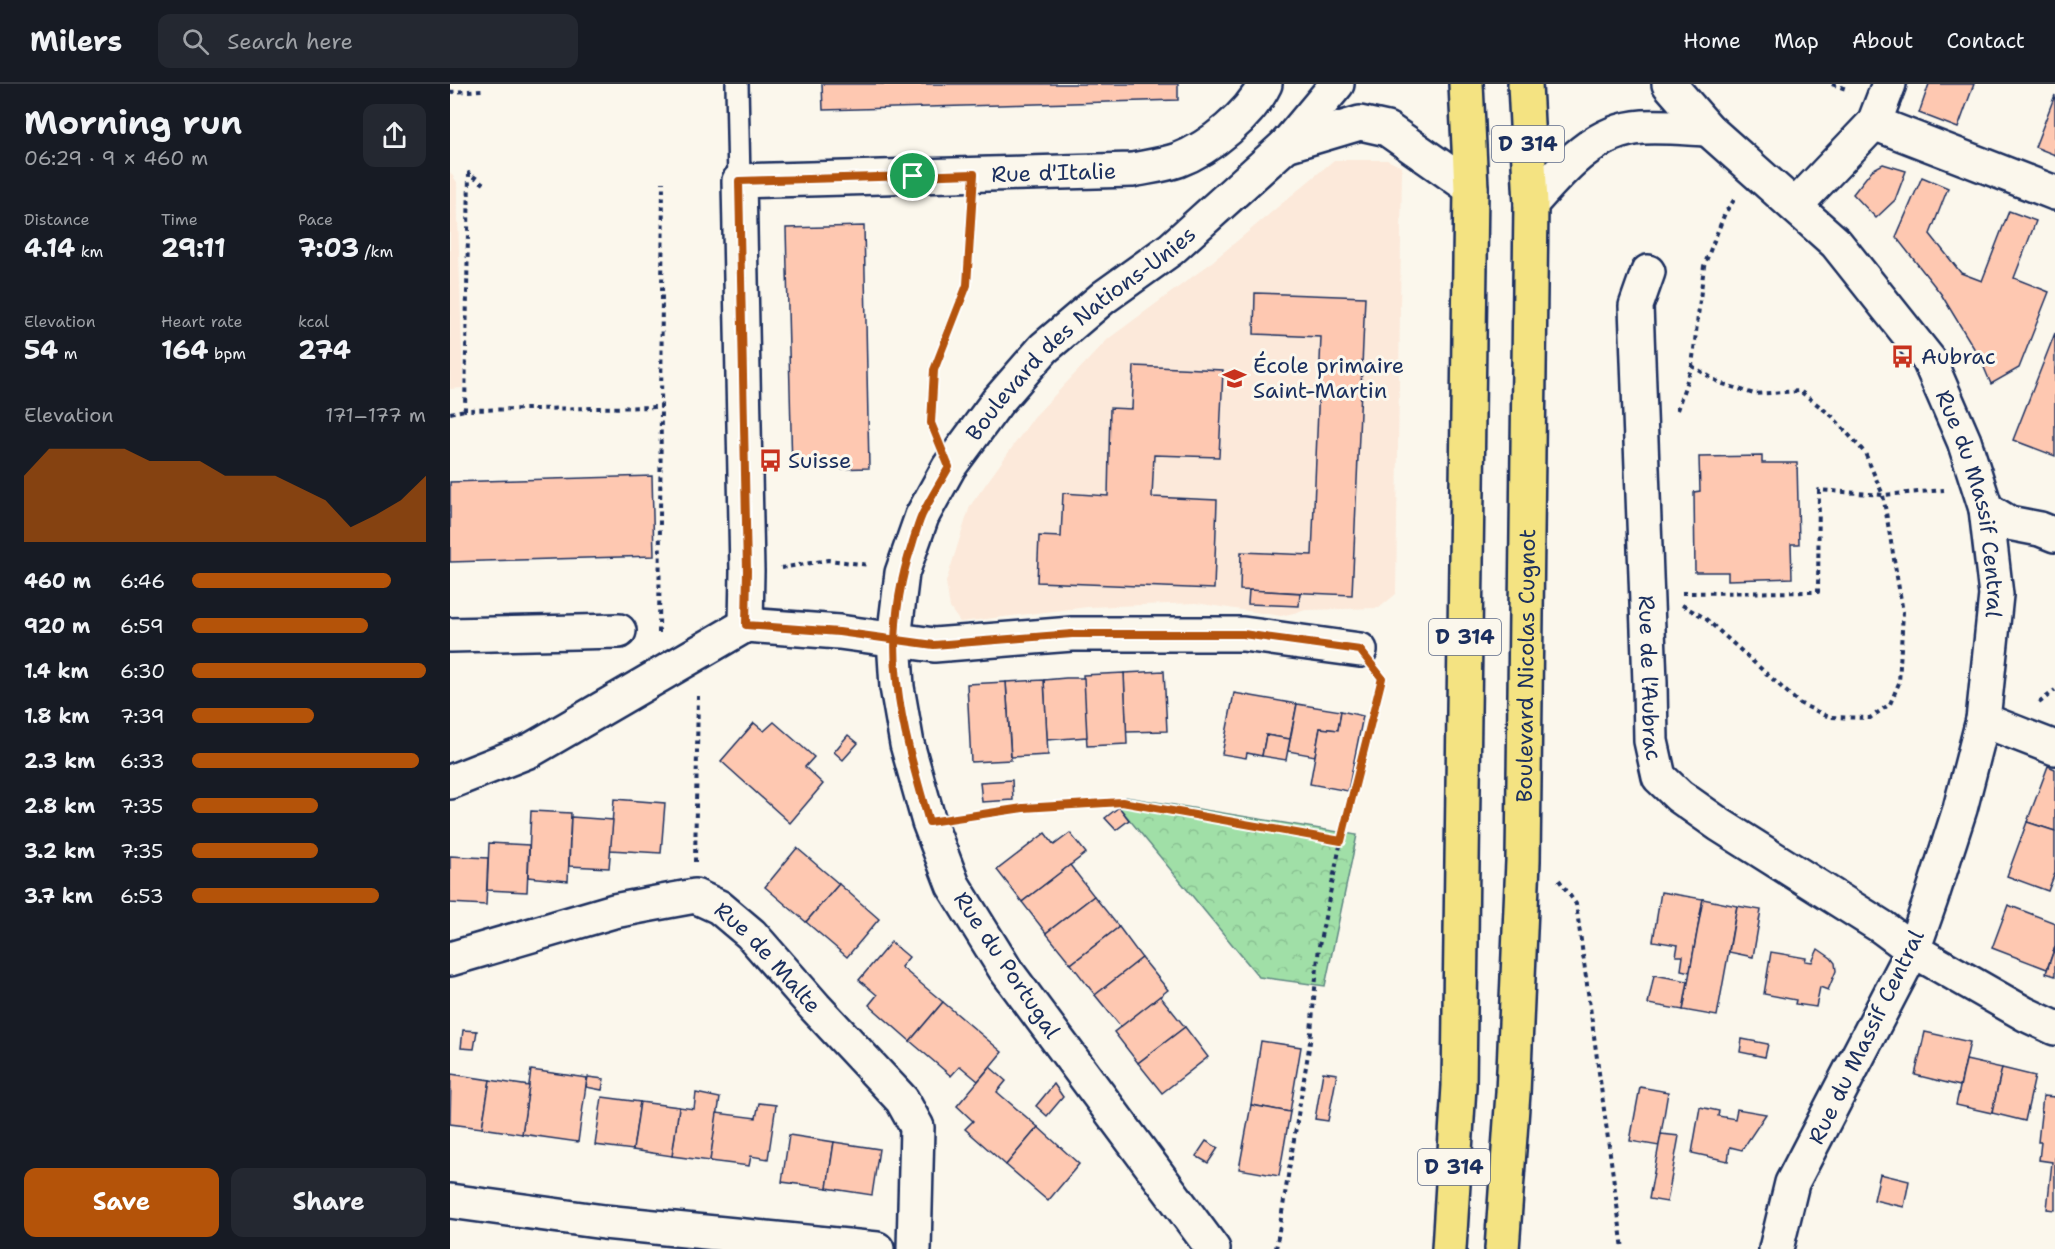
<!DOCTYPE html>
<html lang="en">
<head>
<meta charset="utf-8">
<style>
  :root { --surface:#171b24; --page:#242831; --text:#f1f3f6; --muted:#9ea1a6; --line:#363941; --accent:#b45309 }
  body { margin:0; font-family:"Shantell Sans",sans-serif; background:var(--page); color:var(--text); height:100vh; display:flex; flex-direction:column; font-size:22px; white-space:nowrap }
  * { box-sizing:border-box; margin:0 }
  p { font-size:20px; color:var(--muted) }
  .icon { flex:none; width:33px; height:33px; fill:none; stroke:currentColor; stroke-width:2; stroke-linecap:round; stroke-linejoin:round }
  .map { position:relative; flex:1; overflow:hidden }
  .side { display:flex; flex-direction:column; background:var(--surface); width:450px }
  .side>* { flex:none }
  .pin { position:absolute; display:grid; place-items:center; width:51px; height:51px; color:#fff; margin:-26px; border:3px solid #fff; border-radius:50%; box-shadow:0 2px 6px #0007 }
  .round { display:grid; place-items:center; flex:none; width:63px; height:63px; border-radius:12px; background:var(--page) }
  .head { display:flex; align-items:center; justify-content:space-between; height:102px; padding:0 24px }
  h1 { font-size:33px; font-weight:700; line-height:45px }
  .figures { display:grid; grid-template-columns:repeat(3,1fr); gap:9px; height:102px; padding:6px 24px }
  .figures div { display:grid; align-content:center }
  .figures b { font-size:26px; font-weight:700 }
  .figures small { font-size:16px; font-weight:400 }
  .figures p { font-size:16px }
  .chart { height:168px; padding:12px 24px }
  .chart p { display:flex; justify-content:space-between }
  .chart svg { width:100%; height:108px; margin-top:6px; fill:var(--accent); opacity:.7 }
  .primary-button { display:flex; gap:12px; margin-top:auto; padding:12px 24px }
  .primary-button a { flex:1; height:69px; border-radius:12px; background:var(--accent); color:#fff; font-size:24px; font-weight:700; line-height:69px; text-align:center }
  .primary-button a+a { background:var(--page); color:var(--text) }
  ul { padding:0 24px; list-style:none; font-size:20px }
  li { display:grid; grid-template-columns:96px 72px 1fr; align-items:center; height:45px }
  li i { height:15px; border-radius:8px; background:var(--accent) }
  header { display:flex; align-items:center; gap:36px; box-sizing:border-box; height:84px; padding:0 30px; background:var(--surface); border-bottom:2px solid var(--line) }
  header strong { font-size:28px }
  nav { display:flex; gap:33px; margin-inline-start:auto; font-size:21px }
  .search { width:420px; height:54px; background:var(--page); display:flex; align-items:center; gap:15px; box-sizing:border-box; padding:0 21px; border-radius:12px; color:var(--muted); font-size:22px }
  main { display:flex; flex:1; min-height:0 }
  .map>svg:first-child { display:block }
  .built { fill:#fce9da }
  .park { fill:url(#park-crowns); stroke:#5e8782; stroke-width:1.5 }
  .building { fill:#fec8b1; stroke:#1b2f5e; stroke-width:1.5 }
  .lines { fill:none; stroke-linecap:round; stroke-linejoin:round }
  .service-casing { stroke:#1b2f5e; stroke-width:26 }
  .minor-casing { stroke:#1b2f5e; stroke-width:38 }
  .primary-casing { stroke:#1b2f5e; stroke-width:38 }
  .path { stroke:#1b2f5e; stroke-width:4; stroke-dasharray:4.5 4.5; stroke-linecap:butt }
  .service { stroke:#fbf7ec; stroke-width:21 }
  .minor { stroke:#fbf7ec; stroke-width:33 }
  .primary { stroke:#f4e382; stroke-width:33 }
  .route-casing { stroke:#fff; stroke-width:12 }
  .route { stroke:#b45309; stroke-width:8 }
  .labels { text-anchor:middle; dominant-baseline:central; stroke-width:6; stroke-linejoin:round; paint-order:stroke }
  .shield { fill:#fbf7ec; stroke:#5e6b89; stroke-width:1.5 }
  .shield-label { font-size:21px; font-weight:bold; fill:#1b2f5e }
  .street-label { font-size:22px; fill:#1b2f5e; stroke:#fbf7ec }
  .poi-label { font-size:22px; fill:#1b2f5e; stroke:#fbf7ec; text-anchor:start }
</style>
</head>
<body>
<header>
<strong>Milers</strong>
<div class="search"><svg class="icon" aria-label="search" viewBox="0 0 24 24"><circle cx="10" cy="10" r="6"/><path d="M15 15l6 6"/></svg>Search here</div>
<nav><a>Home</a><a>Map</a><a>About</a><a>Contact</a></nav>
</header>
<main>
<section class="side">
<div class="head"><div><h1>Morning run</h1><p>06:29 · 9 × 460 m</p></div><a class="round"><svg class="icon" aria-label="share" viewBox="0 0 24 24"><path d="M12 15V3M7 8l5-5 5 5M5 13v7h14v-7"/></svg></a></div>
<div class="figures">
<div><p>Distance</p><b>4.14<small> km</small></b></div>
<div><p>Time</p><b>29:11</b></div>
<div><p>Pace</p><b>7:03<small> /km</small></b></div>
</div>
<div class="figures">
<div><p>Elevation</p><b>54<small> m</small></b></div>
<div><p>Heart rate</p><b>164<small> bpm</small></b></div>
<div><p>kcal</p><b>274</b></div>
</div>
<div class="chart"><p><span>Elevation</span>171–177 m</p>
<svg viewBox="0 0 160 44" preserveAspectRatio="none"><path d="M0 44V17L10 6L20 6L30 6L40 6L50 11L60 11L70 11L80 17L90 17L100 17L110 22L120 27L130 38L140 33L150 27L160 17V44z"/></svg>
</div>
<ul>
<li><b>460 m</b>6:46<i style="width:85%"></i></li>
<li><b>920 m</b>6:59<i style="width:75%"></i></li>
<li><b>1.4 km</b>6:30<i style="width:100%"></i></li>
<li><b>1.8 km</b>7:39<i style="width:52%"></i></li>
<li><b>2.3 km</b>6:33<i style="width:97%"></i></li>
<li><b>2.8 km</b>7:35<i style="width:54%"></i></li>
<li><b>3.2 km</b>7:35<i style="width:54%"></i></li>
<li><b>3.7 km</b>6:53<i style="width:80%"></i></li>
</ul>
<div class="primary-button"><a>Save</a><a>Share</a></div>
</section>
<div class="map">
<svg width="1605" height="1165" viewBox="0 0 1605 1165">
  <defs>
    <pattern id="park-crowns" width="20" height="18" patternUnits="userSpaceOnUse" patternTransform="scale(1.5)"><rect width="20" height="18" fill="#a0dfa7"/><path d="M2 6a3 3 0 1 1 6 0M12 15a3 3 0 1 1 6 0" fill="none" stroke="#89c092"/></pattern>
  </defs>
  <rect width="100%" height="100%" fill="#fbf7ec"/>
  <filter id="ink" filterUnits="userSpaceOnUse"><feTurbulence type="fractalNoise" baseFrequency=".0167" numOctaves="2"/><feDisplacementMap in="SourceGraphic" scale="12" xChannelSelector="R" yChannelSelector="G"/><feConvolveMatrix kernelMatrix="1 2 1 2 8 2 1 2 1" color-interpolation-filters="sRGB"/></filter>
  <g filter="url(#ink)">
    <!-- built -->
    <g class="built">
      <polygon points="884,76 937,76 952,83 946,510 929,524 856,526 831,532 746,519 638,523 510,538 500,524 496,498 520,422 584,333 658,255 757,182"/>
      <polygon points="0,88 7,98 13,304 0,305"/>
    </g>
    <!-- park -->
    <polygon class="park" points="675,713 907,751 875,902 809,893 669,723"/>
    <!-- building -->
    <g class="building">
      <polygon points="372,0 728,0 728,16 373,26"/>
      <polygon points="1479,0 1524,0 1508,44 1469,29"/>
      <polygon points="1605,11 1605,71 1585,63"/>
      <polygon points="1433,80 1456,87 1445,116 1426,134 1403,110 1422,86"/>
      <polygon points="1472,93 1498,104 1480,150 1511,189 1532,197 1559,127 1586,137 1564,194 1599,208 1569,284 1541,300 1530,274 1491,210 1446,153"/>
      <polygon points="414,142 419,384 342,386 336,144"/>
      <polygon points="805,209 915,213 902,511 790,506 791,468 862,471 871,253 804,250"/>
      <polygon points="1605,249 1605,372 1563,356"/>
      <polygon points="684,282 773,286 769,373 704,371 702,413 767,416 764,505 587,498 589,452 611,453 613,409 658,412 660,324 682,325"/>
      <polygon points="1312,372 1312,379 1347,379 1349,460 1341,460 1342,494 1278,496 1278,488 1245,488 1244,408 1250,407 1249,373"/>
      <polygon points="202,392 204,472 0,478 0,398"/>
      <polygon points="799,506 850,509 849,522 798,520"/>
      <polygon points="714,587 717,647 676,648 674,589"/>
      <polygon points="674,589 677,660 637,662 633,591"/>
      <polygon points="616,594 634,594 637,653 597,656 594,596"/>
      <polygon points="594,596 598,671 561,673 556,598"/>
      <polygon points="556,598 561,676 521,678 517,600"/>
      <polygon points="784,609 847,620 840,655 816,651 812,672 797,669 796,674 772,670"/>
      <polygon points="847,620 891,627 888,646 870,644 865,672 838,667"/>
      <polygon points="891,627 913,632 898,707 860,700 870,644 888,646"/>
      <polygon points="324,638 364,673 355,683 373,700 340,739 271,677 304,639 314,647"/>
      <polygon points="398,651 408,659 393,676 384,668"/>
      <polygon points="816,651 840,655 836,676 812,672"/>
      <polygon points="1598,682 1605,685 1605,747 1577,738"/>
      <polygon points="562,696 563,716 532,718 530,698"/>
      <polygon points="164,715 215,719 211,769 160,766"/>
      <polygon points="669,723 679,736 666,746 655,734"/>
      <polygon points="81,727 121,729 118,797 78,793"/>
      <polygon points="121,733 163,736 159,784 119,782"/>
      <polygon points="1577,738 1605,747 1605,789 1598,807 1557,792"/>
      <polygon points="595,749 604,761 620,749 636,769 572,818 547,786"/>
      <polygon points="39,759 79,761 77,808 37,806"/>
      <polygon points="347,764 389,800 356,838 315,803"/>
      <polygon points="0,772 38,774 36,821 0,819"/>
      <polygon points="620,781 644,812 596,849 572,818"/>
      <polygon points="389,800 429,835 397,873 356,838"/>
      <polygon points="1211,808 1253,815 1240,888 1231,886 1233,872 1226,872 1228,861 1203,857"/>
      <polygon points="644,812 669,843 621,880 596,849"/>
      <polygon points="1253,815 1287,822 1267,932 1233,926"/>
      <polygon points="1558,821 1605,839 1605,863 1597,885 1542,864"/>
      <polygon points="1287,822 1311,826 1303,873 1279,868"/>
      <polygon points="669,843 692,874 645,911 621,880"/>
      <polygon points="441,858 459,873 451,883 493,918 460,957 419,921 427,911 409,896"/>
      <polygon points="1605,863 1605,892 1596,889"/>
      <polygon points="1368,865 1381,874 1385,879 1386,887 1378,906 1370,903 1366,923 1345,920 1346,916 1314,910 1321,868 1356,874 1355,877 1362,878"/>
      <polygon points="692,874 718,906 671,943 645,911"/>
      <polygon points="1204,891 1238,897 1233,926 1198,920"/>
      <polygon points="710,912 735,943 688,979 664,948"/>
      <polygon points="493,918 552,968 528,997 510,982 501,992 460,957"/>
      <polygon points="735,943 758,973 712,1009 688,979"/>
      <polygon points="13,946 27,947 24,965 11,964"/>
      <polygon points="1475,948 1520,958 1510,1002 1465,991"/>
      <polygon points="1292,955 1318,960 1315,973 1290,968"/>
      <polygon points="811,957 851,963 840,1028 801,1021"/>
      <polygon points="1516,976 1552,984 1542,1029 1506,1021"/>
      <polygon points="540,983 556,997 547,1008 588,1043 556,1081 515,1045 523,1037 507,1022"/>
      <polygon points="1552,984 1585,992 1575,1037 1542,1029"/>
      <polygon points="81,986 137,994 128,1058 72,1050"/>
      <polygon points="873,988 887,990 878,1037 865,1035"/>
      <polygon points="1,990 40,996 32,1044 0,1040"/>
      <polygon points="138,993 154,995 152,1006 136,1003"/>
      <polygon points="40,996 79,1002 72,1050 32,1044"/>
      <polygon points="604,1000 613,1013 597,1032 586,1022"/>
      <polygon points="1190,1003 1218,1008 1209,1062 1180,1057"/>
      <polygon points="246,1009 270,1014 260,1077 222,1072 229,1023 244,1025"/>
      <polygon points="1593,1012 1605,1013 1605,1126 1597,1125 1602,1078 1589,1076 1591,1058 1588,1058"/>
      <polygon points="152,1013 190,1018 183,1066 145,1061"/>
      <polygon points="190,1018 229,1023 222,1072 183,1066"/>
      <polygon points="309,1019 326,1021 318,1075 301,1072 299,1082 260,1077 267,1029 306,1034"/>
      <polygon points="801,1021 840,1028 829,1092 789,1085"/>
      <polygon points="1250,1023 1269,1027 1268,1032 1285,1035 1287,1025 1316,1030 1292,1066 1280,1063 1278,1077 1242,1069"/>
      <polygon points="588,1043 629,1080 598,1117 556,1081"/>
      <polygon points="1211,1050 1229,1052 1217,1118 1199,1115"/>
      <polygon points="339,1051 384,1058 377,1104 332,1098"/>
      <polygon points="756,1057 768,1064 758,1079 746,1072"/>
      <polygon points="384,1058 429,1065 422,1111 377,1104"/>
      <polygon points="1430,1090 1459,1097 1454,1123 1424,1116"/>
    </g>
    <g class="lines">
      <defs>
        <polyline id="service" points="287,0 289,97"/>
        <g id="minor">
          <path id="s1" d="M 1219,0 L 1258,45 L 1386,159 L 1479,276 L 1514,357 L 1536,425 L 1546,511 L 1533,636 L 1510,725 L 1481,815 L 1463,866 L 1342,1099 L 1326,1165"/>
          <polyline points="1424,39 1605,109"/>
          <polyline points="836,61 910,39 937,45 1021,104"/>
          <path d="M 1081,120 C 1111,86 1144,46 1193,43 C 1215,42 1237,44 1258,45"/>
          <polyline points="1345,122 1424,39 1439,0"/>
          <path id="s2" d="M 1198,188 L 1186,222 L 1200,599 L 1201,657 L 1209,693 L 1229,712 L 1270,741 L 1432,843 L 1463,866 L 1575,930 L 1605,944"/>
          <polyline points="1536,425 1559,439 1590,445 1605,451"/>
          <path id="s3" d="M 296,541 L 297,487 L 289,97 L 682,86 C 697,83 714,81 728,76 C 760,64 800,31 815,0"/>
          <polyline points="0,551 169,547"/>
          <polyline points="1533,636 1605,664"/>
          <polyline points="0,698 81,666 296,541 389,548 484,561 622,550 793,550 910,566"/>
          <path id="s4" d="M 0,875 L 164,827 L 201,820 L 245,812 L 269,823 L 301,850 L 365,923 L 452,1016 L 467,1043 L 464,1165"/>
          <polyline points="0,1117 154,1138 427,1165"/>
          <path id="s5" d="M 763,1165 L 555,885 L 503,801 L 479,738 L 457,660 L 447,603 L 444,555 L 452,489 L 472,432 L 499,383 L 547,318 L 594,264 L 654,213 L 721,165 L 836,61 L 887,0"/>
        </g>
        <g id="primary">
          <polyline points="999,1165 1009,1002 1021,104 1016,0"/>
          <path id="s6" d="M 1052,1165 L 1063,1009 L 1073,777 L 1081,120 L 1075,0"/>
        </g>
      </defs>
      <!-- service casing -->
      <use href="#service" class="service-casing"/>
      <!-- minor casing -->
      <use href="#minor" class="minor-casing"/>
      <!-- primary casing -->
      <use href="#primary" class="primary-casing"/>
      <!-- path -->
      <g class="path">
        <polyline points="1382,0 1399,6"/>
        <polyline points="0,8 33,6"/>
        <polyline points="34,100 19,89 15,326 211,323"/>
        <polyline points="1227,326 1242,282 1254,182 1275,129 1284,116"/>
        <polyline points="0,329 15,326"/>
        <polyline points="484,346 481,340 484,286 517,201 522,126"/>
        <polyline points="331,484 378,476 419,481"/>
        <polyline points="1232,509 1368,508 1369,406 1433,411 1494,406"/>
        <polyline points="1232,521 1255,534 1349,619 1379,633 1420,634 1440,620 1449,599 1453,528 1433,411 1415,369 1382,332 1350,307 1304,310 1270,299 1242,282"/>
        <polyline points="209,549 213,98"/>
        <polyline points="1589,619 1605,606"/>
        <polyline points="515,733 573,724 672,718 891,757 932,595"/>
        <polyline points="245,778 248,612"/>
        <polyline points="1109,796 1126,820 1173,1165"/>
        <polyline points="826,1165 860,958 869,862 891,757"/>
      </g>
      <!-- service -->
      <use href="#service" class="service"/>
      <!-- minor -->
      <use href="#minor" class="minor"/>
      <!-- primary -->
      <use href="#primary" class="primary"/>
    </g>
  </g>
  <g class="lines" filter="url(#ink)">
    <defs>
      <path id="route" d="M 463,92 L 289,97 L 297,487 L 296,541 L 389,548 L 484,561 L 622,550 L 793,550 L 910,566 L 932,594 L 891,757 L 672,718 L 573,724 L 479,738 C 451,640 428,561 462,461 C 465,451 468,440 472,431 C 480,415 490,399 499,383 L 481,339 L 484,286 L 517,201 L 524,90 L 463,92"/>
    </defs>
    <!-- route casing -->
    <use href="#route" class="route-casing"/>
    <!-- route -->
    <use href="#route" class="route"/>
  </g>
  <!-- icons -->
  <defs>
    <symbol id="bus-bare" viewBox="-9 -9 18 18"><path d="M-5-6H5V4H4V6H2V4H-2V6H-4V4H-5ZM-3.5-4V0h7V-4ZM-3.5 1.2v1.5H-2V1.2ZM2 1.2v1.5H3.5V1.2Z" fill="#c8321e" stroke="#fbf7ec" stroke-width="2.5" paint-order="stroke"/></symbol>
    <symbol id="school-bare" viewBox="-9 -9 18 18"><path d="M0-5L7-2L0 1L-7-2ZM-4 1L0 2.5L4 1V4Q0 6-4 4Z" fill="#c8321e" stroke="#fbf7ec" stroke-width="2.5" paint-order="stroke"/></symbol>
  </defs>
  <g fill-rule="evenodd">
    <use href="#bus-bare" x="1436" y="256" width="33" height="33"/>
    <use href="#school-bare" x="768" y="278" width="33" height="33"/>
    <use href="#bus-bare" x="304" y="360" width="33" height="33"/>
  </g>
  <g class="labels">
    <!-- shield labels -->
    <g class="shield">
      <rect x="1042" y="42" width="72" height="36" rx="4.5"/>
      <rect x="979" y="535" width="72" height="36" rx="4.5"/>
      <rect x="968" y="1065" width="72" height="36" rx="4.5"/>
    </g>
    <g class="shield-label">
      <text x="1078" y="60">D 314</text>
      <text x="1015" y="553">D 314</text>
      <text x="1004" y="1083">D 314</text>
    </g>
    <!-- street labels -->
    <g class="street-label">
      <text stroke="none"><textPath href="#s3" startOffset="759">Rue d'Italie</textPath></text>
      <text stroke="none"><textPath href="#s5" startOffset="1074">Boulevard des Nations-Unies</textPath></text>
      <text stroke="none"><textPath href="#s1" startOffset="532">Rue du Massif Central</textPath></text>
      <text stroke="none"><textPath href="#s6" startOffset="584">Boulevard Nicolas Cugnot</textPath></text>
      <text stroke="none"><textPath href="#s2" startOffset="408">Rue de l'Aubrac</textPath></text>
      <text stroke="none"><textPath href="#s4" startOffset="350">Rue de Malte</textPath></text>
      <text transform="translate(557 881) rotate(56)">Rue du Portugal</text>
      <text transform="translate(1416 953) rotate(-64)">Rue du Massif Central</text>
    </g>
    <!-- poi labels -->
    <g class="poi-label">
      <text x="1471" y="272">Aubrac</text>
      <text x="803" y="281">École primaire<tspan x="803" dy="25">Saint-Martin</tspan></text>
      <text x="338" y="376">Suisse</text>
    </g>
  </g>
</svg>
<div class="pin" style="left:463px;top:92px;background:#1e9e55"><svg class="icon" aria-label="arrive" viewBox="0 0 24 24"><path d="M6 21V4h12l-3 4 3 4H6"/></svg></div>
</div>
</main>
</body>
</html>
